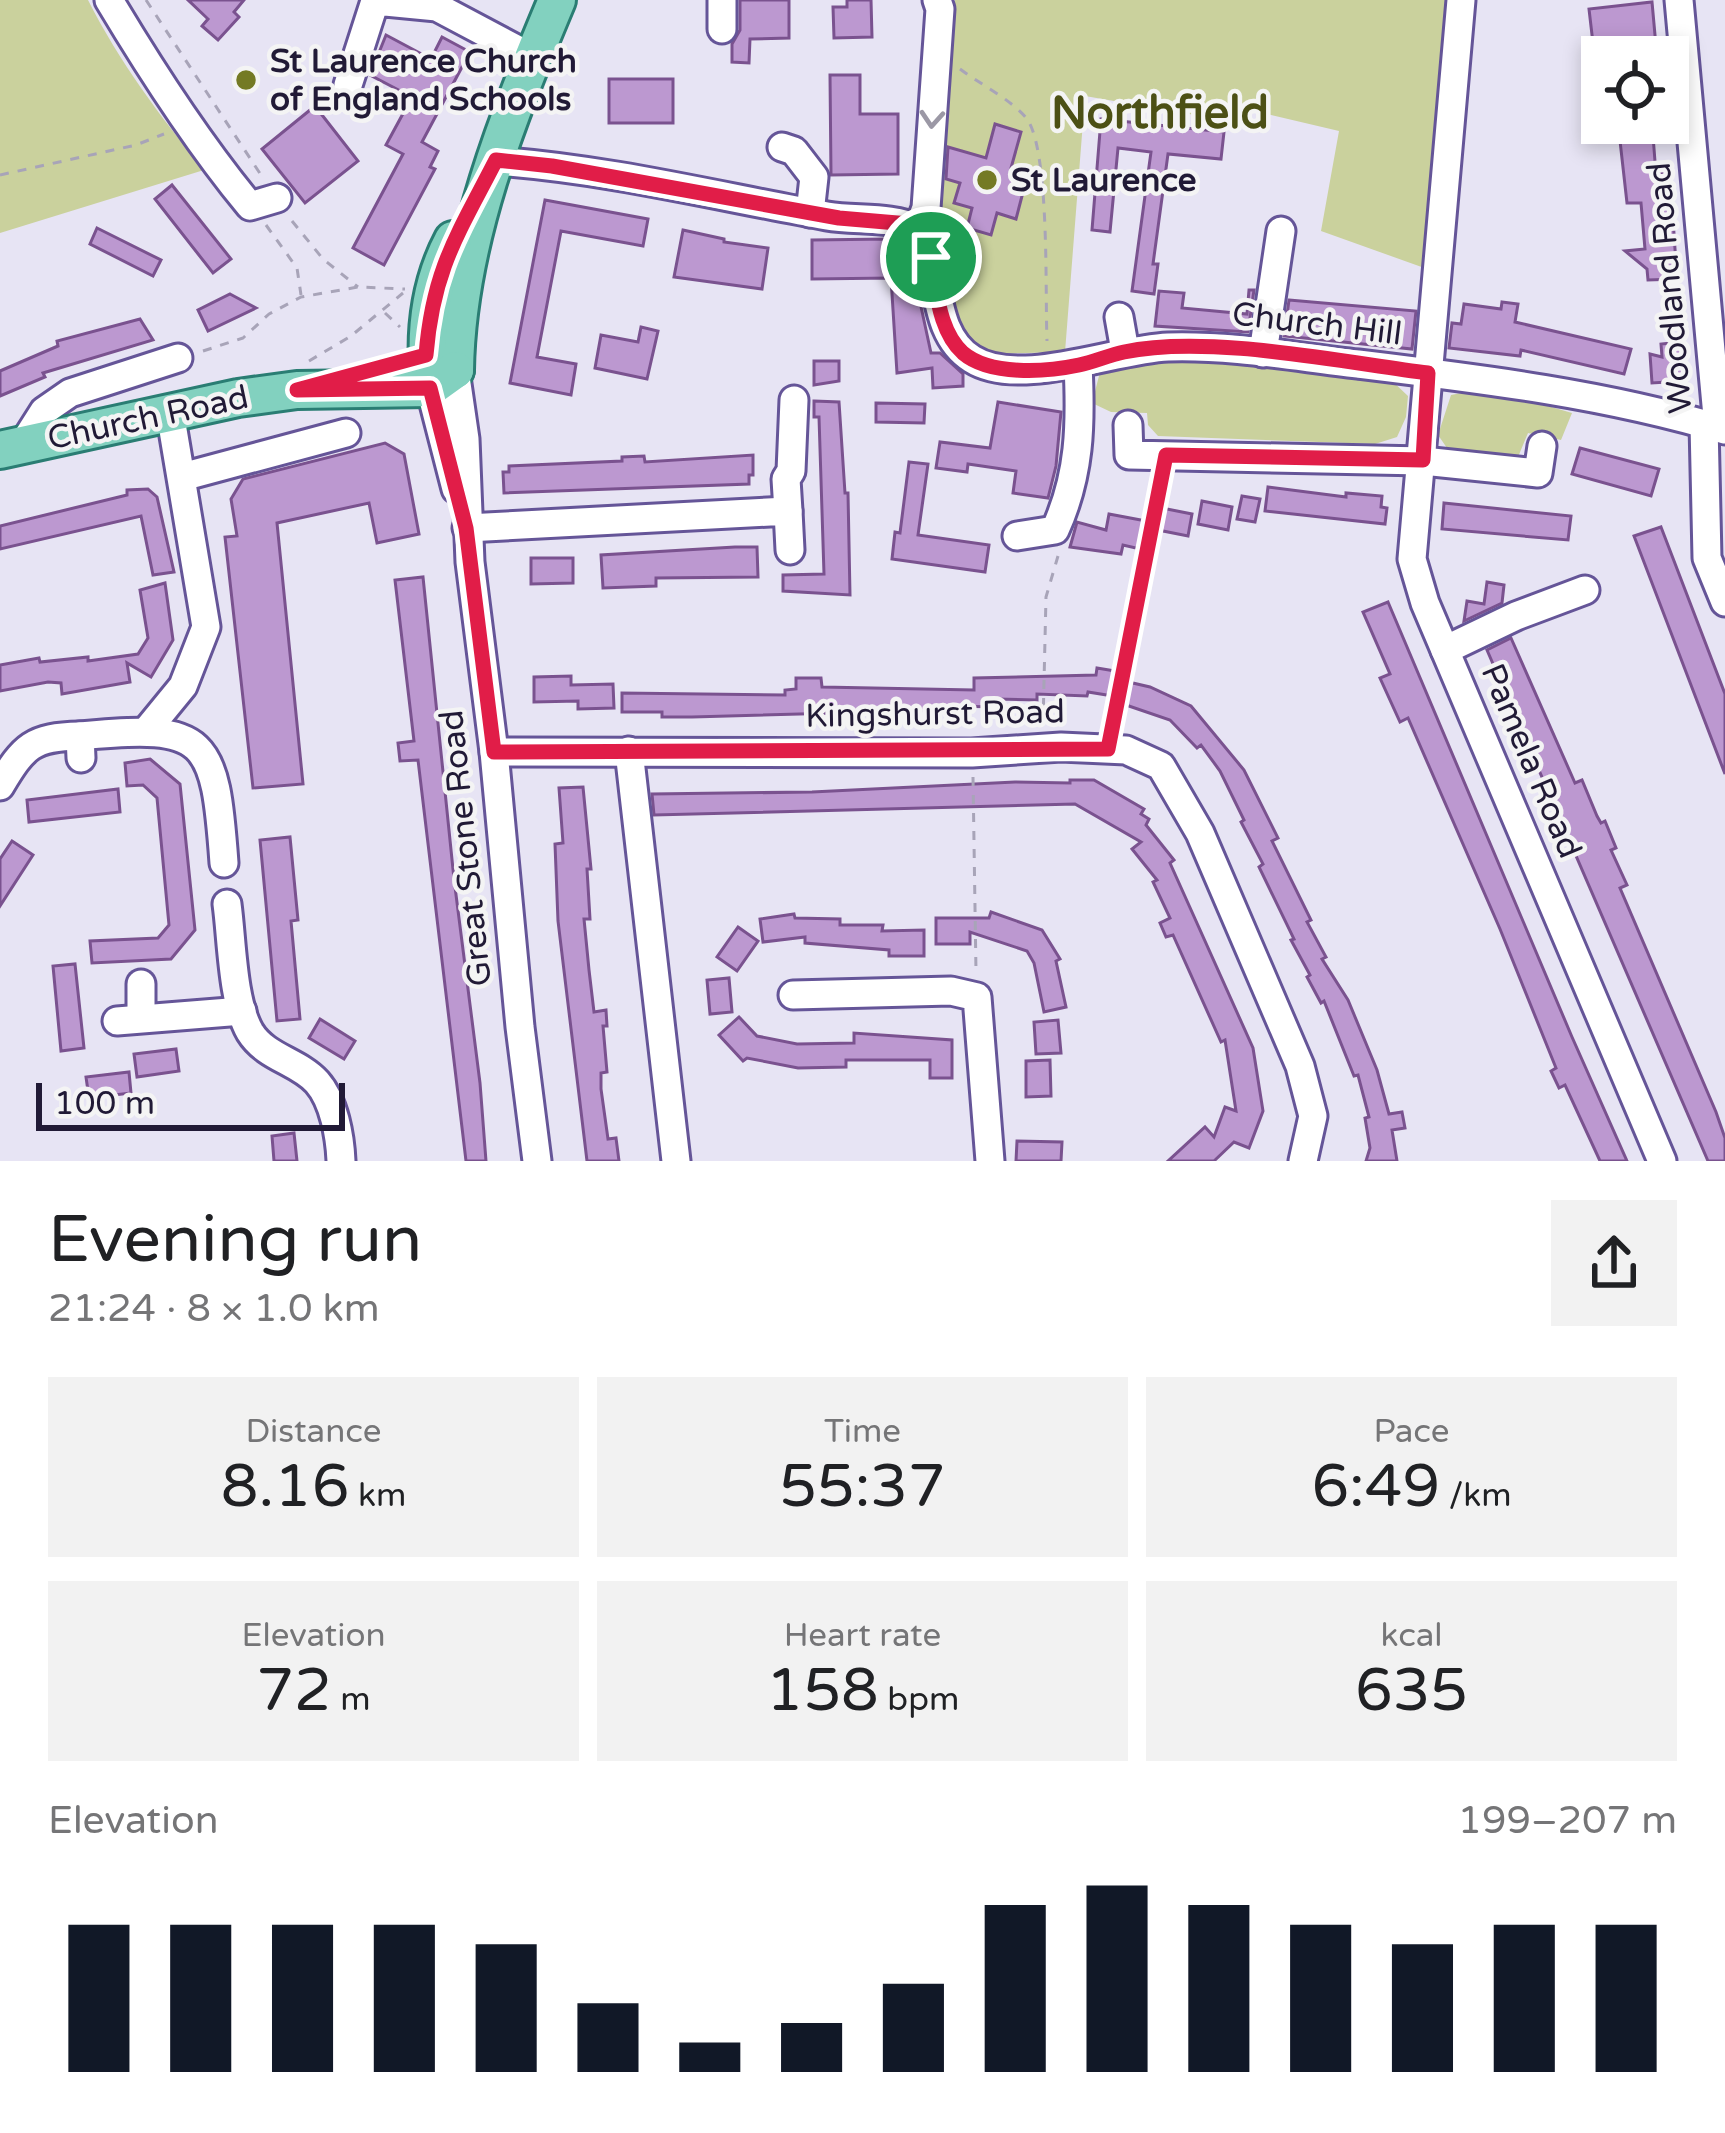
<!DOCTYPE html>
<html lang="en">
<head>
<meta charset="utf-8">
<style>
  :root { --surface:#fff; --page:#f2f2f2; --text:#202124; --muted:#757577; --accent:#111827 }
  body { margin:0; font-family:"Varela Round",sans-serif; background:var(--page); color:var(--text); height:100vh; display:flex; flex-direction:column; font-size:45px; white-space:nowrap }
  * { box-sizing:border-box; margin:0 }
  p { font-size:39px; color:var(--muted) }
  .icon { flex:none; width:66px; height:66px; fill:none; stroke:currentColor; stroke-width:2; stroke-linecap:round; stroke-linejoin:round }
  .map { position:relative; height:1161px; overflow:hidden }
  .sheet { display:flex; flex-direction:column; background:var(--surface); flex:1 }
  .sheet>* { flex:none }
  .fabs { position:absolute; left:1581px; top:36px; display:grid; gap:24px }
  .fabs a { display:grid; place-items:center; width:108px; height:108px; border-radius:0px; background:var(--surface); box-shadow:0 6px 18px #0003; font-size:60px }
  .scale { position:absolute; left:36px; bottom:30px; width:309px; box-sizing:border-box; padding-left:12px; border:6px solid #211a36; border-top:0; font-size:33px; line-height:42px; white-space:nowrap; color:#211a36; -webkit-text-stroke:9px #f4f4f4; paint-order:stroke }
  .pin { position:absolute; display:grid; place-items:center; width:102px; height:102px; color:#fff; margin:-51px; border:6px solid #fff; border-radius:50%; box-shadow:0 3px 12px #0007 }
  .round { display:grid; place-items:center; flex:none; width:126px; height:126px; border-radius:0px; background:var(--page) }
  .summary { display:flex; align-items:center; justify-content:space-between; height:204px; padding:0 48px }
  h1 { font-size:66px; font-weight:600; line-height:90px }
  .metrics { display:grid; grid-template-columns:repeat(3,1fr); gap:18px; height:204px; padding:12px 48px }
  .metrics div { display:grid; align-content:center; border-radius:0px; background:var(--page); text-align:center }
  .metrics b { font-size:60px; font-weight:600 }
  .metrics small { font-size:33px; font-weight:400 }
  .metrics p { font-size:33px }
  .chart { height:336px; padding:24px 48px }
  .chart p { display:flex; justify-content:space-between }
  .chart svg { width:100%; height:216px; margin-top:12px; stroke:var(--accent); stroke-width:6 }
  .map>svg:first-child { display:block }
  .green { fill:#cad19d }
  .building { fill:#bc98d0; stroke:#7a528f; stroke-width:3 }
  .lines { fill:none; stroke-linecap:round; stroke-linejoin:round }
  .minor-casing { stroke:#655598; stroke-width:33 }
  .major-casing { stroke:#2a7d73; stroke-width:42 }
  .path { stroke:#a8a4b8; stroke-width:3; stroke-dasharray:9 9; stroke-linecap:butt }
  .minor { stroke:#fff; stroke-width:27 }
  .major { stroke:#82d1bf; stroke-width:36 }
  .oneway { stroke:#9b98a5 }
  .route-casing { stroke:#fff; stroke-width:24 }
  .route { stroke:#e11d48; stroke-width:15 }
  .poi-dot { fill:#747a24; stroke:#f4f4f4; stroke-width:4.5 }
  .labels { text-anchor:middle; dominant-baseline:central; stroke-width:9; stroke-linejoin:round; paint-order:stroke }
  .poi-label { font-size:33px; font-weight:bold; fill:#211a36; stroke:#f4f4f4; text-anchor:start }
  .street-label { font-size:33px; fill:#211a36; stroke:#f4f4f4 }
  .district-label { font-size:45px; font-weight:bold; fill:#4c5015; stroke:#f4f4f4 }
</style>
</head>
<body>
<div class="map">
<svg width="1725" height="1161" viewBox="0 0 1725 1161">
  <rect width="100%" height="100%" fill="#e7e4f4"/>
  <!-- green -->
  <g class="green">
    <path d="M 0,0 L 88,0 C 120,63 159,115 204,170 L 0,233 Z"/>
    <polygon points="955,0 1449,0 1430,270 1321,231 1339,131 1229,105 1224,120 1085,96 1065,352 987,354 968,344 953,321 939,238 934,163"/>
    <polygon points="1213,356 1389,378 1408,396 1406,417 1397,437 1375,444 1158,436 1148,425 1147,413 1111,412 1092,403 1100,372 1128,359"/>
    <polygon points="1487,388 1572,413 1561,440 1528,433 1518,457 1447,448 1438,435 1451,395"/>
  </g>
  <!-- building -->
  <g class="building">
    <polygon points="188,0 244,0 234,12 239,17 218,40 202,26 208,19"/>
    <polygon points="740,0 789,0 789,38 750,39 749,63 732,62 732,44 740,30"/>
    <polygon points="847,0 871,0 872,37 834,38 833,7 847,7"/>
    <polygon points="1652,2 1656,46 1645,47 1646,57 1605,57 1605,51 1594,52 1589,9"/>
    <polygon points="386,35 431,59 442,37 470,52 422,142 438,151 430,167 435,169 384,265 353,248 403,154 386,145 412,97 370,75"/>
    <polygon points="830,75 860,75 860,114 898,114 898,174 831,175"/>
    <rect x="609" y="79" width="64" height="44"/>
    <polygon points="315,106 358,161 305,203 262,149"/>
    <polygon points="1101,119 1224,132 1221,159 1168,154 1153,264 1158,264 1154,294 1132,291 1151,152 1118,148 1110,232 1092,230"/>
    <polygon points="1618,123 1652,123 1656,174 1670,173 1677,279 1648,280 1647,269 1625,251 1645,249 1641,203 1627,203"/>
    <polygon points="995,124 1021,132 1011,168 1028,173 1016,219 997,213 991,235 967,228 972,208 954,203 960,183 946,179 948,147 986,158"/>
    <polygon points="172,185 231,259 213,273 155,199"/>
    <polygon points="545,200 648,219 643,246 561,231 537,357 576,364 571,395 510,383"/>
    <polygon points="97,228 161,260 153,276 90,244"/>
    <polygon points="683,230 724,239 724,242 768,248 762,289 674,277"/>
    <polygon points="888,239 905,243 909,251 931,353 940,353 963,374 963,386 933,388 932,368 897,373 891,278 812,279 812,240"/>
    <polygon points="1249,290 1254,290 1248,332 1155,326 1159,291 1184,293 1182,308 1247,314"/>
    <polygon points="230,294 256,308 208,331 198,310"/>
    <polygon points="1289,300 1416,311 1412,349 1284,336"/>
    <polygon points="1502,302 1518,304 1515,322 1631,349 1624,374 1521,350 1520,356 1449,348 1452,323 1461,324 1464,304 1501,309"/>
    <polygon points="140,319 153,340 43,373 45,377 0,396 0,371 58,346 57,341"/>
    <polygon points="641,327 658,331 647,379 595,368 601,335 638,342"/>
    <polygon points="1681,342 1683,381 1652,383 1650,354 1662,357 1661,344"/>
    <polygon points="814,361 839,361 839,381 814,385"/>
    <polygon points="814,401 839,402 845,493 848,493 850,595 783,591 783,575 824,574 819,417 814,417"/>
    <polygon points="998,402 1061,412 1056,466 1048,498 1013,493 1016,471 968,464 967,472 936,468 940,442 990,448"/>
    <polygon points="876,403 925,404 924,423 876,422"/>
    <polygon points="385,443 404,454 419,534 377,543 369,503 277,523 303,784 253,788 225,537 237,536 231,499 243,479"/>
    <polygon points="1580,448 1659,469 1651,496 1572,474"/>
    <polygon points="753,455 753,475 749,475 749,484 504,493 503,472 509,472 509,466 622,461 622,457 644,456 645,462"/>
    <polygon points="909,462 928,464 918,535 989,545 985,572 892,559 895,532 900,533"/>
    <polygon points="1268,487 1346,497 1346,493 1382,496 1381,507 1387,508 1385,524 1265,511"/>
    <polygon points="148,489 157,497 174,572 153,575 141,516 0,549 0,526 127,495 127,490"/>
    <polygon points="1242,496 1260,499 1255,522 1237,519"/>
    <polygon points="1202,501 1232,507 1228,530 1198,524"/>
    <polygon points="1444,503 1571,516 1568,540 1442,529"/>
    <polygon points="1162,508 1192,514 1188,536 1158,530"/>
    <polygon points="1109,514 1146,521 1140,549 1123,545 1121,554 1070,547 1077,522 1106,530"/>
    <polygon points="1661,527 1725,694 1725,774 1634,536"/>
    <polygon points="735,547 757,547 758,577 656,578 656,586 603,588 601,555"/>
    <polygon points="531,558 573,558 573,583 531,584"/>
    <polygon points="423,577 454,879 480,1083 486,1161 466,1161 418,760 400,761 398,743 414,741 395,580"/>
    <polygon points="1487,582 1504,585 1502,603 1464,621 1467,601 1484,604"/>
    <polygon points="165,583 173,640 151,677 127,663 130,682 62,694 61,683 48,682 0,691 0,665 39,658 40,662 88,657 88,661 138,654 148,638 140,590"/>
    <polygon points="1388,602 1572,1037 1627,1161 1600,1161 1565,1085 1559,1088 1551,1071 1556,1068 1500,929 1408,718 1400,722 1380,678 1390,674 1363,612"/>
    <polygon points="1511,638 1575,783 1582,780 1597,816 1601,823 1605,821 1616,848 1611,850 1627,885 1620,888 1716,1112 1725,1138 1725,1161 1708,1161 1487,650"/>
    <polygon points="1097,668 1121,672 1120,680 1150,687 1191,706 1244,770 1278,838 1272,841 1311,920 1307,922 1326,957 1322,959 1348,1000 1377,1070 1389,1114 1402,1112 1405,1128 1392,1130 1397,1161 1366,1161 1370,1148 1365,1118 1369,1117 1358,1075 1354,1076 1324,1001 1321,1003 1307,977 1310,975 1291,940 1294,939 1259,867 1263,864 1241,822 1244,820 1220,771 1201,745 1197,748 1170,720 1123,704 1125,698 1088,692 1087,696 1037,694 1037,700 998,699 998,707 950,706 950,710 692,717 662,717 662,712 622,712 622,693 785,695 785,690 796,689 796,678 821,678 822,687 974,690 974,678 1096,675"/>
    <polygon points="571,676 571,685 613,684 614,708 578,709 578,701 534,702 534,677"/>
    <polygon points="150,759 180,784 195,930 171,959 92,963 90,941 158,938 169,925 157,798 143,785 127,786 125,763"/>
    <polygon points="1070,780 1094,780 1144,809 1141,814 1149,819 1146,825 1174,860 1170,863 1253,1048 1263,1111 1249,1148 1234,1142 1214,1161 1168,1161 1205,1127 1214,1137 1225,1107 1236,1111 1225,1040 1221,1042 1173,935 1166,937 1160,923 1170,918 1153,882 1157,880 1132,849 1141,842 1075,804 654,815 652,794 812,792 1015,782 1070,783"/>
    <polygon points="583,787 591,869 587,869 590,919 584,919 589,970 594,1012 606,1010 607,1026 603,1026 607,1072 601,1073 601,1089 608,1139 616,1138 619,1161 587,1161 558,921 555,844 563,843 559,788"/>
    <polygon points="118,789 120,812 29,822 27,800"/>
    <polygon points="290,837 298,920 291,921 300,1019 277,1021 260,840"/>
    <polygon points="12,841 33,855 0,906 0,859"/>
    <polygon points="991,912 1042,930 1060,959 1056,961 1066,1007 1044,1012 1034,963 1027,951 970,932 970,944 936,944 936,918 989,918"/>
    <polygon points="794,914 795,918 840,919 840,925 883,925 882,931 924,930 924,956 889,956 889,950 805,943 805,937 763,942 760,919"/>
    <polygon points="738,927 758,941 737,971 717,957"/>
    <polygon points="75,964 84,1048 61,1051 53,966"/>
    <polygon points="729,978 732,1012 710,1014 707,980"/>
    <polygon points="739,1017 757,1036 797,1044 854,1043 854,1033 952,1040 952,1078 930,1078 930,1060 846,1060 846,1067 798,1068 747,1058 743,1061 719,1035"/>
    <polygon points="320,1019 355,1041 344,1059 309,1038"/>
    <polygon points="1058,1020 1061,1053 1036,1054 1034,1022"/>
    <polygon points="176,1049 179,1071 137,1077 134,1054"/>
    <polygon points="1050,1060 1051,1096 1026,1097 1026,1061"/>
    <polygon points="129,1072 131,1093 89,1098 86,1077"/>
    <polygon points="294,1133 297,1161 274,1161 272,1136"/>
    <polygon points="1017,1141 1062,1142 1061,1161 1016,1161"/>
  </g>
  <g class="lines">
    <defs>
      <g id="minor">
        <path d="M 109,0 C 152,72 197,142 250,206 L 277,198"/>
        <polyline points="1461,0 1412,559 1425,603 1662,1161"/>
        <polyline points="1679,0 1718,427"/>
        <polyline points="722,29 722,0"/>
        <polyline points="348,85 375,1 437,7 533,58"/>
        <polyline points="782,147 794,151 814,177 810,213"/>
        <path d="M 496,161 C 607,169 717,196 827,216 C 856,221 891,216 918,229"/>
        <path d="M 918,229 C 942,269 929,332 972,359 C 1019,389 1115,349 1168,347 C 1232,345 1295,357 1358,364 C 1481,379 1606,394 1725,430"/>
        <polyline points="918,229 926,208 940,9 937,0"/>
        <polyline points="1119,317 1125,351"/>
        <polyline points="1263,353 1281,231"/>
        <polyline points="455,370 465,439 470,562 494,752 520,1027 537,1161"/>
        <polyline points="430,388 456,489"/>
        <polyline points="1704,424 1707,558 1725,602"/>
        <polyline points="1128,425 1129,455 1423,461 1538,473 1542,446"/>
        <polyline points="23,444 44,411 70,393 178,358"/>
        <polyline points="182,477 346,433"/>
        <polyline points="788,511 786,479 791,471 794,400"/>
        <polyline points="467,528 788,511 790,550"/>
        <path d="M 1017,536 L 1055,530 C 1080,475 1081,425 1078,365"/>
        <polyline points="1445,650 1516,616 1585,590"/>
        <polyline points="147,730 183,686 206,627 170,412"/>
        <polyline points="629,751 676,1161"/>
        <polyline points="494,752 972,753 1061,747 1126,750 1161,766 1200,833 1300,1066 1313,1116 1303,1161"/>
        <path d="M 81,758 L 80,736 C 208,723 215,738 224,863"/>
        <path d="M 0,786 C 24,746 32,737 80,736"/>
        <path d="M 227,904 C 232,940 232,1001 250,1032 C 266,1058 298,1061 317,1082 C 334,1101 340,1137 341,1161"/>
        <polyline points="141,984 141,1018"/>
        <polyline points="793,995 951,991 977,997 990,1161"/>
        <polyline points="117,1021 242,1011"/>
      </g>
      <g id="major">
        <path d="M 455,370 C 457,241 508,117 557,0"/>
        <path d="M 430,388 C 424,338 429,285 453,240"/>
        <polyline points="0,450 238,398 297,390 430,388 455,370"/>
      </g>
    </defs>
    <!-- minor casing -->
    <use href="#minor" class="minor-casing"/>
    <!-- major casing -->
    <use href="#major" class="major-casing"/>
    <!-- path -->
    <g class="path">
      <polyline points="146,0 263,178"/>
      <path d="M 960,69 C 980,84 1012,100 1027,119 C 1050,151 1045,296 1047,341"/>
      <polyline points="0,175 136,145 164,134"/>
      <polyline points="292,221 323,259 358,287"/>
      <polyline points="266,225 297,268 301,295"/>
      <polyline points="385,313 400,327"/>
      <polyline points="203,351 243,338 269,314 301,297 358,287 405,289"/>
      <polyline points="309,361 351,336 403,293"/>
      <polyline points="1113,724 1160,481"/>
      <polyline points="1043,725 1046,597 1058,556"/>
      <polyline points="973,777 976,972"/>
    </g>
    <!-- minor -->
    <use href="#minor" class="minor"/>
    <!-- major -->
    <use href="#major" class="major"/>
  </g>
  <!-- one-way arrows -->
  <defs><path id="oneway-chevron" d="M-2-3.5L2.5 0L-2 3.5" fill="none" stroke-width="1.6" stroke-linecap="round" stroke-linejoin="round" transform="scale(3)"/></defs>
  <use class="oneway" href="#oneway-chevron" transform="translate(932 119) rotate(94)"/>
  <g class="lines">
    <defs>
      <path id="route" d="M 496,160 L 552,166 L 839,218 L 909,224 L 918,229 L 925,240 C 937,275 934,327 963,353 C 990,376 1046,372 1079,365 C 1094,362 1109,355 1124,352 C 1207,334 1341,362 1428,373 L 1423,460 L 1166,455 L 1108,749 L 494,752 L 466,528 L 430,388 L 297,390 L 426,355 C 433,269 458,234 496,160 Z"/>
    </defs>
    <!-- route casing -->
    <use href="#route" class="route-casing"/>
    <!-- route -->
    <use href="#route" class="route"/>
  </g>
  <!-- markers -->
  <g class="poi-dot">
    <circle cx="246" cy="80" r="12"/>
    <circle cx="987" cy="180" r="12"/>
  </g>
  <g class="labels">
    <!-- poi labels -->
    <g class="poi-label">
      <text x="270" y="61">St Laurence Church<tspan x="270" dy="38">of England Schools</tspan></text>
      <text x="1011" y="180">St Laurence</text>
    </g>
    <!-- street labels -->
    <g class="street-label">
      <text transform="translate(1670 288) rotate(-95)">Woodland Road</text>
      <text transform="translate(1317 324) rotate(7)">Church Hill</text>
      <text transform="translate(148 418) rotate(-12)">Church Road</text>
      <text transform="translate(935 714) rotate(-1)">Kingshurst Road</text>
      <text transform="translate(1531 761) rotate(67)">Pamela Road</text>
      <text transform="translate(466 848) rotate(-96)">Great Stone Road</text>
    </g>
    <!-- district labels -->
    <g class="district-label">
      <text x="1160" y="114">Northfield</text>
    </g>
  </g>
</svg>
<div class="fabs">
<a><svg class="icon" aria-label="locate" viewBox="0 0 24 24"><circle cx="12" cy="12" r="6"/><path d="M12 2v4M12 18v4M2 12h4M18 12h4"/></svg></a>
</div>
<div class="scale">100 m</div>
<div class="pin" style="left:931px;top:257px;background:#1e9e55"><svg class="icon" aria-label="arrive" viewBox="0 0 24 24"><path d="M6 21V4h12l-3 4 3 4H6"/></svg></div>
</div>
<section class="sheet">
<div class="summary"><div><h1>Evening run</h1><p>21:24 · 8 × 1.0 km</p></div><a class="round"><svg class="icon" aria-label="share" viewBox="0 0 24 24"><path d="M12 15V3M7 8l5-5 5 5M5 13v7h14v-7"/></svg></a></div>
<div class="metrics">
<div><p>Distance</p><b>8.16<small> km</small></b></div>
<div><p>Time</p><b>55:37</b></div>
<div><p>Pace</p><b>6:49<small> /km</small></b></div>
</div>
<div class="metrics">
<div><p>Elevation</p><b>72<small> m</small></b></div>
<div><p>Heart rate</p><b>158<small> bpm</small></b></div>
<div><p>kcal</p><b>635</b></div>
</div>
<div class="chart"><p><span>Elevation</span>199–207 m</p>
<svg viewBox="0 0 160 44" preserveAspectRatio="none"><path d="M5 44V14M15 44V14M25 44V14M35 44V14M45 44V18M55 44V30M65 44V38M75 44V34M85 44V26M95 44V10M105 44V6M115 44V10M125 44V14M135 44V18M145 44V14M155 44V14"/></svg>
</div>
</section>
</body>
</html>
